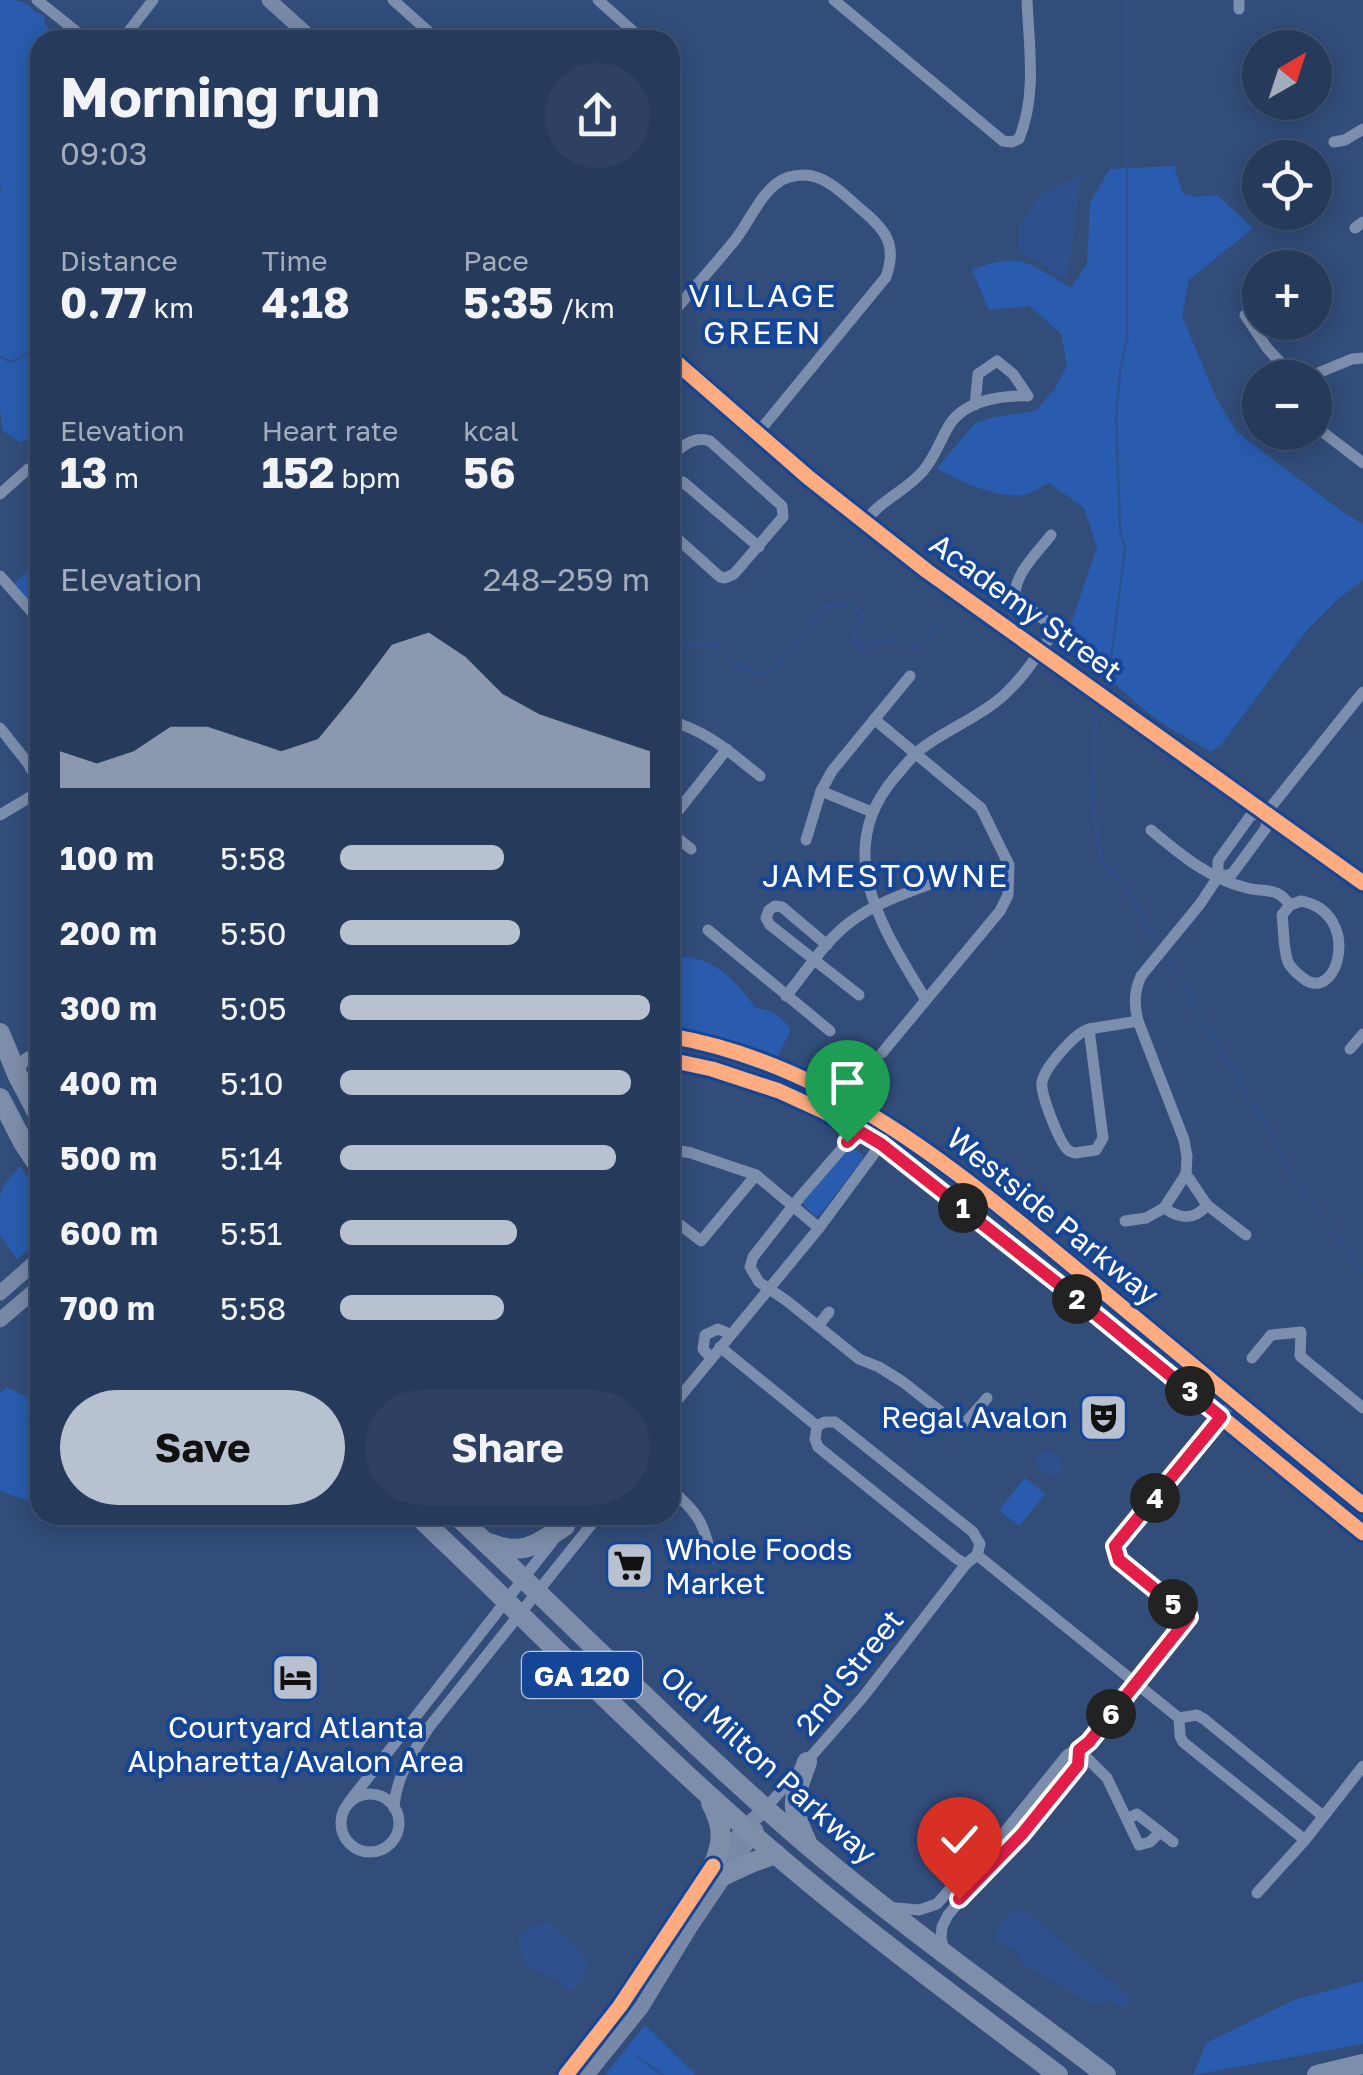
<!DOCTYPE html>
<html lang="en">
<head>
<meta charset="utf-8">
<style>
  :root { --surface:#263a5c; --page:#2e4162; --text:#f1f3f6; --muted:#a4adbb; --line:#425472; --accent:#b7c1d0 }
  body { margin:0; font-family:"Golos Text",sans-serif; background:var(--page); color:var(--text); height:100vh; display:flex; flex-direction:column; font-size:38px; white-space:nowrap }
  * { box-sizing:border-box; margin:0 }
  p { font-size:32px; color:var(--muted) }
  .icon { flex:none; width:55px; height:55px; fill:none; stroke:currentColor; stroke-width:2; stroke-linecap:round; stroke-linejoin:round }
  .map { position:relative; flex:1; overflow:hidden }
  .panel { position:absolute; left:30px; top:30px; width:650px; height:1495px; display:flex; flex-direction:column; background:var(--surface); border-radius:30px; box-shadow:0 5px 25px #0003,0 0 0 2px var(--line) }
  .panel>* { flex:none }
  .needle { width:65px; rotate:39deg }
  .buttons { position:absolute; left:1242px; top:30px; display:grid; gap:20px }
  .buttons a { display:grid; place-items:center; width:90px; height:90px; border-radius:50%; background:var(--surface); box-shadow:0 5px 25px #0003,0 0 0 2px var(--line); font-size:50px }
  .pin { position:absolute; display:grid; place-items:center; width:85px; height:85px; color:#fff; margin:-102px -42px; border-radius:50% 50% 50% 0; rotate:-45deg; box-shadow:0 0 10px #0007 }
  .pin .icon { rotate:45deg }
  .km { position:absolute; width:50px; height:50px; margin:-25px; border-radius:50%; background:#222; color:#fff; font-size:28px; line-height:50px; text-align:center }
  .round { display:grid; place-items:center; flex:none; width:105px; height:105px; border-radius:52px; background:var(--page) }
  .headline { display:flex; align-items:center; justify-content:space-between; height:170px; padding:0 30px }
  h1 { font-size:55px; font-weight:700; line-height:75px }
  .stats { display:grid; grid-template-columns:repeat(3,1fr); gap:15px; height:170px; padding:10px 30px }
  .stats div { display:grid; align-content:center }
  .stats b { font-size:42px; font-weight:700 }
  .stats small { font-size:28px; font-weight:400 }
  .stats p { font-size:28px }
  .chart { height:280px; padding:20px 30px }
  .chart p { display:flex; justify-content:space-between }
  .chart svg { width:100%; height:180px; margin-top:10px; fill:var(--accent); opacity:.7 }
  .action { display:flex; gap:20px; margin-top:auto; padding:20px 30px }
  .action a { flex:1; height:115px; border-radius:60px; background:var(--accent); color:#111; font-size:40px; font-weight:700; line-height:115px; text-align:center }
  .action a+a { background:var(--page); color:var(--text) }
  ul { padding:0 30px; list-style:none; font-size:32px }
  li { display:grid; grid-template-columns:160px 120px 1fr; align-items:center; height:75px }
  li i { height:25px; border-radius:12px; background:var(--accent) }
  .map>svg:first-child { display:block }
  .green { fill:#295cae }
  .water { fill:#2e518d }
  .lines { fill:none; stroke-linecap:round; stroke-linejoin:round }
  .stream { stroke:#2e518d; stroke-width:2.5 }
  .street { stroke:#7c8ead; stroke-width:11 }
  .secondary { stroke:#7889a8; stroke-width:15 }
  .highway { stroke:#7d8eab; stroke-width:20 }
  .cycleway-casing { stroke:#154597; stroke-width:21 }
  .cycleway { stroke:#ffac80; stroke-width:15 }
  .route-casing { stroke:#fff; stroke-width:20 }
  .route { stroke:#e11d48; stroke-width:12 }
  .labels { text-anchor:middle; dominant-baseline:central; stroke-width:8; stroke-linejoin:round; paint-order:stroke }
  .shield { fill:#154597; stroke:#b9c7e0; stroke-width:2.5 }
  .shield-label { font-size:28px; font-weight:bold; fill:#fff }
  .street-label { font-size:30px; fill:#fff; stroke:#154597 }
  .poi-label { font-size:30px; fill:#fff; stroke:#154597; text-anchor:end }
  .neighbourhood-label { font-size:32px; letter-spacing:2.5px; fill:#fff; stroke:#154597 }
</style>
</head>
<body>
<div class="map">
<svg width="1363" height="2075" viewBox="0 0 1363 2075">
  <rect width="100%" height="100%" fill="#324d7a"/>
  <!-- green -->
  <g class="green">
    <path d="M 0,0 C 15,0 29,0 34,12 L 45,16 L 44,24 L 60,40 L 40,40 L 40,436 L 19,442 L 2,430 L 0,407 L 0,192 L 2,189 L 0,187 Z"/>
    <path d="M 1174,166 L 1183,194 L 1197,197 L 1217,195 L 1253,228 L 1189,280 L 1182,316 L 1217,400 L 1237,432 L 1340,510 L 1363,524 L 1363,580 L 1338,599 L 1307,630 L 1221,745 L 1211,752 C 1196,742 1179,734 1164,724 C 1127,699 1097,667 1068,632 L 1097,547 L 1084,508 L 1049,483 C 1042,486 1035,491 1027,494 C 1005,501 956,481 937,468 L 975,423 L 995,417 L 1035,411 L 1054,390 L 1067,366 L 1061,334 L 1030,306 L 989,310 L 972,270 C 1023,250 1029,264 1071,288 L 1087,264 L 1090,202 L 1110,169 Z"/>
    <polygon points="40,560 40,614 14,584"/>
    <path d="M 682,957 C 715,957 737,983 756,1008 C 771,1010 783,1017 791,1030 L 775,1061 L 670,1031 L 670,963 Z"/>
    <polygon points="854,1149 862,1155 862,1160 822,1212 818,1216 814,1215 802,1203 847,1150"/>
    <polygon points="20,1166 40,1197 40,1240 17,1259 0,1235 0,1195 7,1181"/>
    <polygon points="7,1387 33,1401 27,1420 40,1424 40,1499 36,1503 0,1491 0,1393"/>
    <polygon points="1025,1478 1045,1494 1019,1526 999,1510"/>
    <polygon points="1363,1981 1363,2044 1193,2075 1206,2043 1294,2000"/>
    <polygon points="645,2025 696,2075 605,2075"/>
  </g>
  <!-- water -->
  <g class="water">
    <polygon points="1081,174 1067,280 1019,250 1019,226 1040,196"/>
    <path d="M 1048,1451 L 1060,1457 L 1063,1464 L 1061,1473 L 1048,1475 L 1039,1468 L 1035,1460 C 1039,1455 1042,1453 1048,1451 Z"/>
    <path d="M 1024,1910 L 1131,1998 L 1130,2004 L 1120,2008 L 1111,2000 L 1097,2005 L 1090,2003 L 1027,1966 L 1012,1948 L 995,1943 C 997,1923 1004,1914 1024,1910 Z"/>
    <path d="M 549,1922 L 578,1948 L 587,1963 L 584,1978 L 575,1990 L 564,1989 L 559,1979 C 545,1977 528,1970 522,1955 C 519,1950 520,1943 519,1937 L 534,1924 Z"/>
  </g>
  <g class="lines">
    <!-- stream -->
    <g class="stream">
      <polyline points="0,357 11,362 33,351 40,354"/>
      <polyline points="670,636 686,646 714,645 742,669 768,675 809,630 822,608 851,603 863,615 853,636 860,648 898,638 916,649 940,624"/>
      <polyline points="1109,675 1125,549 1120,530 1116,417 1120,372 1127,339 1127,0"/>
      <polyline points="1096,713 1093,804 1101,860 1127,887 1152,936"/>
      <polyline points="1169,962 1273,1137 1296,1182 1363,1271"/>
      <polyline points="638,2057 663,2075"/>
    </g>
    <!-- street -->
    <g class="street">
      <polyline points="37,0 87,40"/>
      <polyline points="393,0 438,40"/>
      <polyline points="598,0 643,40"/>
      <path d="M 834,0 L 1003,141 L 1012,142 L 1019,139 C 1037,95 1029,47 1027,0"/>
      <polyline points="1239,0 1239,9"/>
      <polyline points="122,40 153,0"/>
      <polyline points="1334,142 1345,140 1363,129"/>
      <polyline points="1355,228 1363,222"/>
      <polyline points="1245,315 1267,348 1295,378"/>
      <path d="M 670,316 C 692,290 714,266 735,240 C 749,222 759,197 776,184 C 784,177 795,175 805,175 C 828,176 846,197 863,211 C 887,231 897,246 886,277 L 757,434"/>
      <polyline points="1306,378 1352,359 1363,358"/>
      <polyline points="1315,422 1324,433 1363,463"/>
      <path d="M 670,458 C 680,447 694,435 710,441 L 782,506 L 783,517 L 734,574 L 725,578 L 720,577 L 670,532"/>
      <polyline points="683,482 759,547"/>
      <polyline points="0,494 28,469"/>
      <path d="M 864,523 C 880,500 905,492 923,471 C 935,457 940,440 950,424 C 966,400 1002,395 1028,396 L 1013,374 L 997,361 L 978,374 L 975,405"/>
      <polyline points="0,576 40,621"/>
      <polyline points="874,719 981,808 1009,865 1008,895 1000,911 882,1053"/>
      <path d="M 670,721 C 706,730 732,754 760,776"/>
      <polyline points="0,728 27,762 40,784"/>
      <polyline points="821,791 872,812"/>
      <polyline points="1266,813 1363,692"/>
      <polyline points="0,815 40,791"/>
      <polyline points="670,821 727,749"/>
      <path d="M 1151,830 C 1180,854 1209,879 1247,888 C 1267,893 1276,886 1290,905"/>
      <polyline points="670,832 691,849"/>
      <polyline points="806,840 821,791 832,771 910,676"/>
      <polyline points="1218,877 1232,874 1266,828 1266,813"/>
      <path d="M 1301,901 C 1363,913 1338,1004 1304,979 C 1299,975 1291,969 1288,962 C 1283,949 1284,930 1282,915 L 1290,905 Z"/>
      <polyline points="708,930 830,1031"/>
      <polyline points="827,945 782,907 775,906 769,910 766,918 770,925 859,995"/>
      <path d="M 786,996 C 806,972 824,942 849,923 C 873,904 908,892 936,882"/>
      <path d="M 926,1000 C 884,930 830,853 895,777 C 903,768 911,757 921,749 C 947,729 980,717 1004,695 C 1025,676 1040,651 1056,629 L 1024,604 L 1015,594 C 1016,572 1038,552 1051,535"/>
      <path d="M 1089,1029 L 1103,1138 L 1096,1150 L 1075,1153 C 1072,1152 1070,1152 1068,1150 C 1059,1142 1040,1093 1042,1082 C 1045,1067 1075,1033 1089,1029 Z"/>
      <polyline points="1089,1029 1138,1021"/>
      <polyline points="1350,1049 1363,1034"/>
      <polyline points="17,1074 25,1059 40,1050"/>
      <polyline points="872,1114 800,1197 753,1257 750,1267 759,1282 787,1301 859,1359 879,1367 903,1382 954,1422 967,1421 987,1398"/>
      <polyline points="670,1149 691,1153 756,1175 819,1228"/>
      <polyline points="1186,1174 1207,1205 1246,1235"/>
      <path d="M 1164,1208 C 1180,1219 1194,1221 1207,1205"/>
      <polyline points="670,1217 701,1241 756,1175"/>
      <path d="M 1125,1221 L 1146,1218 L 1164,1208 L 1186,1174 L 1187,1156 L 1184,1140 L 1138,1021 C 1134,1004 1134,992 1141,976 L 1200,904 L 1218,877 L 1218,861 L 1251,815 L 1266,813"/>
      <polyline points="818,1326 829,1312"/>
      <polyline points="720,1347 817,1426"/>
      <polyline points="711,1358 703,1349 705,1335 718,1329 730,1334"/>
      <polyline points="1252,1358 1271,1335 1301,1332 1300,1356 1363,1408"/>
      <polyline points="670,1409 819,1228 873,1155 891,1126"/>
      <polyline points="817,1426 815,1439 818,1447 957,1559 966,1564"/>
      <path d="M 670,1489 C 697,1511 705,1524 711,1558"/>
      <polyline points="977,1555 1179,1718 1180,1736 1183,1742 1305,1840"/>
      <polyline points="1179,1718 1197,1715 1204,1719 1323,1816"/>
      <polyline points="1079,1750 1107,1778 1139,1845 1150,1842 1160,1832"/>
      <circle cx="370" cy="1823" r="29"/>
      <polyline points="349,1802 573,1515"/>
      <path d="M 394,1808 C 396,1776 413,1752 430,1726 L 599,1515"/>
      <polyline points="766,1808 863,1697 966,1564 977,1555 980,1544 973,1532 835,1422 825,1422 817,1426"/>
      <polyline points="1127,1819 1137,1814 1173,1842"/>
      <polyline points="1257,1893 1305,1840 1363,1766"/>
      <polyline points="886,1907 919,1910 937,1904 974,1861 999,1839 1067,1755 1089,1742 1189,1617 1119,1560 1115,1546 1235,1400"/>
      <polyline points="944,1950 941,1938 942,1927 948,1915 976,1881 1022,1835 1078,1765 1079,1750"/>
    </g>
    <!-- secondary -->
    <g class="secondary">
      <polyline points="269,0 313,40"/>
      <polyline points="670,357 809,478 927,571 1363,883"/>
      <path d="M 670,1036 C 840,1065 970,1182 1098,1287 C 1186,1360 1274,1433 1363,1505"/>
      <polyline points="670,1060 712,1069 779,1091 825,1112 881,1143 1066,1290 1363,1533"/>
      <polyline points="0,1293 40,1258"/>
      <polyline points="0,1320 40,1286"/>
      <path d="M 566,2075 C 595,2038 623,2002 649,1963 C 685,1909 717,1850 766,1808"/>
      <polyline points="587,2075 641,2008 691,1926 756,1830"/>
    </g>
    <!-- highway -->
    <g class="highway">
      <polyline points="0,1033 17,1074 40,1118"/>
      <polyline points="0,1098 24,1144 40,1168"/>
      <path d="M 417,1515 C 526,1618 630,1726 742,1825 C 842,1914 951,1994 1058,2075"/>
      <path d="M 456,1515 C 575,1625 687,1743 811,1848 C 906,1928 1007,1999 1106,2075"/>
      <path d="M 489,1543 C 525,1557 536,1544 565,1526"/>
      <path d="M 711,1803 C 724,1827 723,1842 713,1866"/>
      <path d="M 806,1840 C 788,1802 794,1800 807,1762"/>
      <polyline points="725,1875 753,1862 776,1854"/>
      <polyline points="1317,2075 1363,2064"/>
    </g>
    <defs>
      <g id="cycleway">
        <polyline points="670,357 809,478 927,571 1363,883"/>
        <path d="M 670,1036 C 840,1065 970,1182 1098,1287 C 1186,1360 1274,1433 1363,1505"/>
        <polyline points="670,1060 712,1069 779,1091 825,1112 881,1143 1066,1290 1363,1533"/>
        <polyline points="566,2075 620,2006 713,1866"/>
      </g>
    </defs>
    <!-- cycleway casing -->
    <use href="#cycleway" class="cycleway-casing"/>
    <!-- cycleway -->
    <use href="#cycleway" class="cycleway"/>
  </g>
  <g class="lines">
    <defs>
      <polyline id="route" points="847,1142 859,1131 881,1144 1066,1290 1221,1417 1115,1546 1119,1560 1189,1617 1089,1742 1079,1750 1078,1765 1022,1834 959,1899"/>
    </defs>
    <!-- route casing -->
    <use href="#route" class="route-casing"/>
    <!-- route -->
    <use href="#route" class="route"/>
  </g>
  <!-- icons -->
  <defs>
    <symbol id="theatre-square" viewBox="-11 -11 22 22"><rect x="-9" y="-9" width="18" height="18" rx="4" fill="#b7c1d0" stroke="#154597"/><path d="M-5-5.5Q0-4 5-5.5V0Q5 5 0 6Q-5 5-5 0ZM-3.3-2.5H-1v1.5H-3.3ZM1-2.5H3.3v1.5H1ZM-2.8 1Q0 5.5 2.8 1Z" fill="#111"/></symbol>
    <symbol id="supermarket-square" viewBox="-11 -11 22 22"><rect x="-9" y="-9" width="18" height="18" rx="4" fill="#b7c1d0" stroke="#154597"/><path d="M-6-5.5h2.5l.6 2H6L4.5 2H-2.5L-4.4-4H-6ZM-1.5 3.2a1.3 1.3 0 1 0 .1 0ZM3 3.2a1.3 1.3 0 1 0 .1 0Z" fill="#111"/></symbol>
    <symbol id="hotel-square" viewBox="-11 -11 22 22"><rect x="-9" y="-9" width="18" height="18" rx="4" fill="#b7c1d0" stroke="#154597"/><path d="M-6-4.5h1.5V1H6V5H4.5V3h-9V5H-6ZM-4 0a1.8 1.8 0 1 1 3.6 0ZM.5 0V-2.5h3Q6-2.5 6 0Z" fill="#111"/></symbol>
  </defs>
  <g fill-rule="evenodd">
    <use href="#theatre-square" x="1076" y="1390" width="55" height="55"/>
    <use href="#supermarket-square" x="602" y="1538" width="55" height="55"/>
    <use href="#hotel-square" x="268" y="1650" width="55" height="55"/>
  </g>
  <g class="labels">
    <!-- shield labels -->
    <rect class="shield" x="522" y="1652" width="120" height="46" rx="8"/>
    <g class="shield-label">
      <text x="582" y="1675">GA 120</text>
    </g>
    <!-- street labels -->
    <g class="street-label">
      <text transform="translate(1026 607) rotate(36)">Academy Street</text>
      <text transform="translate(1053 1216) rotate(39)">Westside Parkway</text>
      <text transform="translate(849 1672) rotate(-51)">2nd Street</text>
      <text transform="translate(769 1765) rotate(42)">Old Milton Parkway</text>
    </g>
    <!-- poi labels -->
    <g class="poi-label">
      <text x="1068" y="1417">Regal Avalon</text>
      <text x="665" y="1549" text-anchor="start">Whole Foods<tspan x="665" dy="34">Market</tspan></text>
      <text x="296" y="1727" text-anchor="middle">Courtyard Atlanta<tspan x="296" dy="34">Alpharetta/Avalon Area</tspan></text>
    </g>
    <!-- neighbourhood labels -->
    <g class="neighbourhood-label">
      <text x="763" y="295">VILLAGE<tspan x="763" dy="37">GREEN</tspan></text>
      <text x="886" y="875">JAMESTOWNE</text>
    </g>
  </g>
</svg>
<div class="buttons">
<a><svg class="needle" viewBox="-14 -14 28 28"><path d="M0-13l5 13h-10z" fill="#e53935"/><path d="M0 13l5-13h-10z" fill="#a4adbb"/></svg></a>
<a><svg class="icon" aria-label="locate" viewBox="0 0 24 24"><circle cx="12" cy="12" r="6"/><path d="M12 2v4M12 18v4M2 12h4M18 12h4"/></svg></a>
<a>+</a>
<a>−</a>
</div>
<div class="pin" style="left:847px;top:1142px;background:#1e9e55"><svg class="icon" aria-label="arrive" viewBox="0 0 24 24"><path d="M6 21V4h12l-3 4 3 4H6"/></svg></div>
<div class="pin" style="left:959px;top:1899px;background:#d93025"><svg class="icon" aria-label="check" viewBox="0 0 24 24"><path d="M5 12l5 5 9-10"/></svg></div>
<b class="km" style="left:963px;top:1208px">1</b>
<b class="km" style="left:1077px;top:1299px">2</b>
<b class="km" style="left:1190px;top:1391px">3</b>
<b class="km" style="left:1155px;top:1498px">4</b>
<b class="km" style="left:1173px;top:1604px">5</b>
<b class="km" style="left:1111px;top:1714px">6</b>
<section class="panel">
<div class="headline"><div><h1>Morning run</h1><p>09:03</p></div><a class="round"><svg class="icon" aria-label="share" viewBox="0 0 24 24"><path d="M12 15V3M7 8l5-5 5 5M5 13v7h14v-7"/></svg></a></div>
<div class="stats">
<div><p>Distance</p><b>0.77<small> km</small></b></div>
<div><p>Time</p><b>4:18</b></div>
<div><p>Pace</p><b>5:35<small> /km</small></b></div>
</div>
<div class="stats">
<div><p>Elevation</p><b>13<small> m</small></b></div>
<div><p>Heart rate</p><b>152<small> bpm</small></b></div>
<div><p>kcal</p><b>56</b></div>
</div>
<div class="chart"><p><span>Elevation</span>248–259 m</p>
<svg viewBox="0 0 160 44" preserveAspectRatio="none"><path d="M0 44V35L10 38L20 35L30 29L40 29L50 32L60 35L70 32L80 21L90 9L100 6L110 12L120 21L130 26L140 29L150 32L160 35V44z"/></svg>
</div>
<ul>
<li><b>100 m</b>5:58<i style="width:53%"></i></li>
<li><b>200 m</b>5:50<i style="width:58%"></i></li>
<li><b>300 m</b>5:05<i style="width:100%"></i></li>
<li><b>400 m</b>5:10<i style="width:94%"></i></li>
<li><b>500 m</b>5:14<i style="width:89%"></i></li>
<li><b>600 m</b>5:51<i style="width:57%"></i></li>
<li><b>700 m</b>5:58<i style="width:53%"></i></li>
</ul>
<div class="action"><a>Save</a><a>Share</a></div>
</section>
</div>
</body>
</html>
